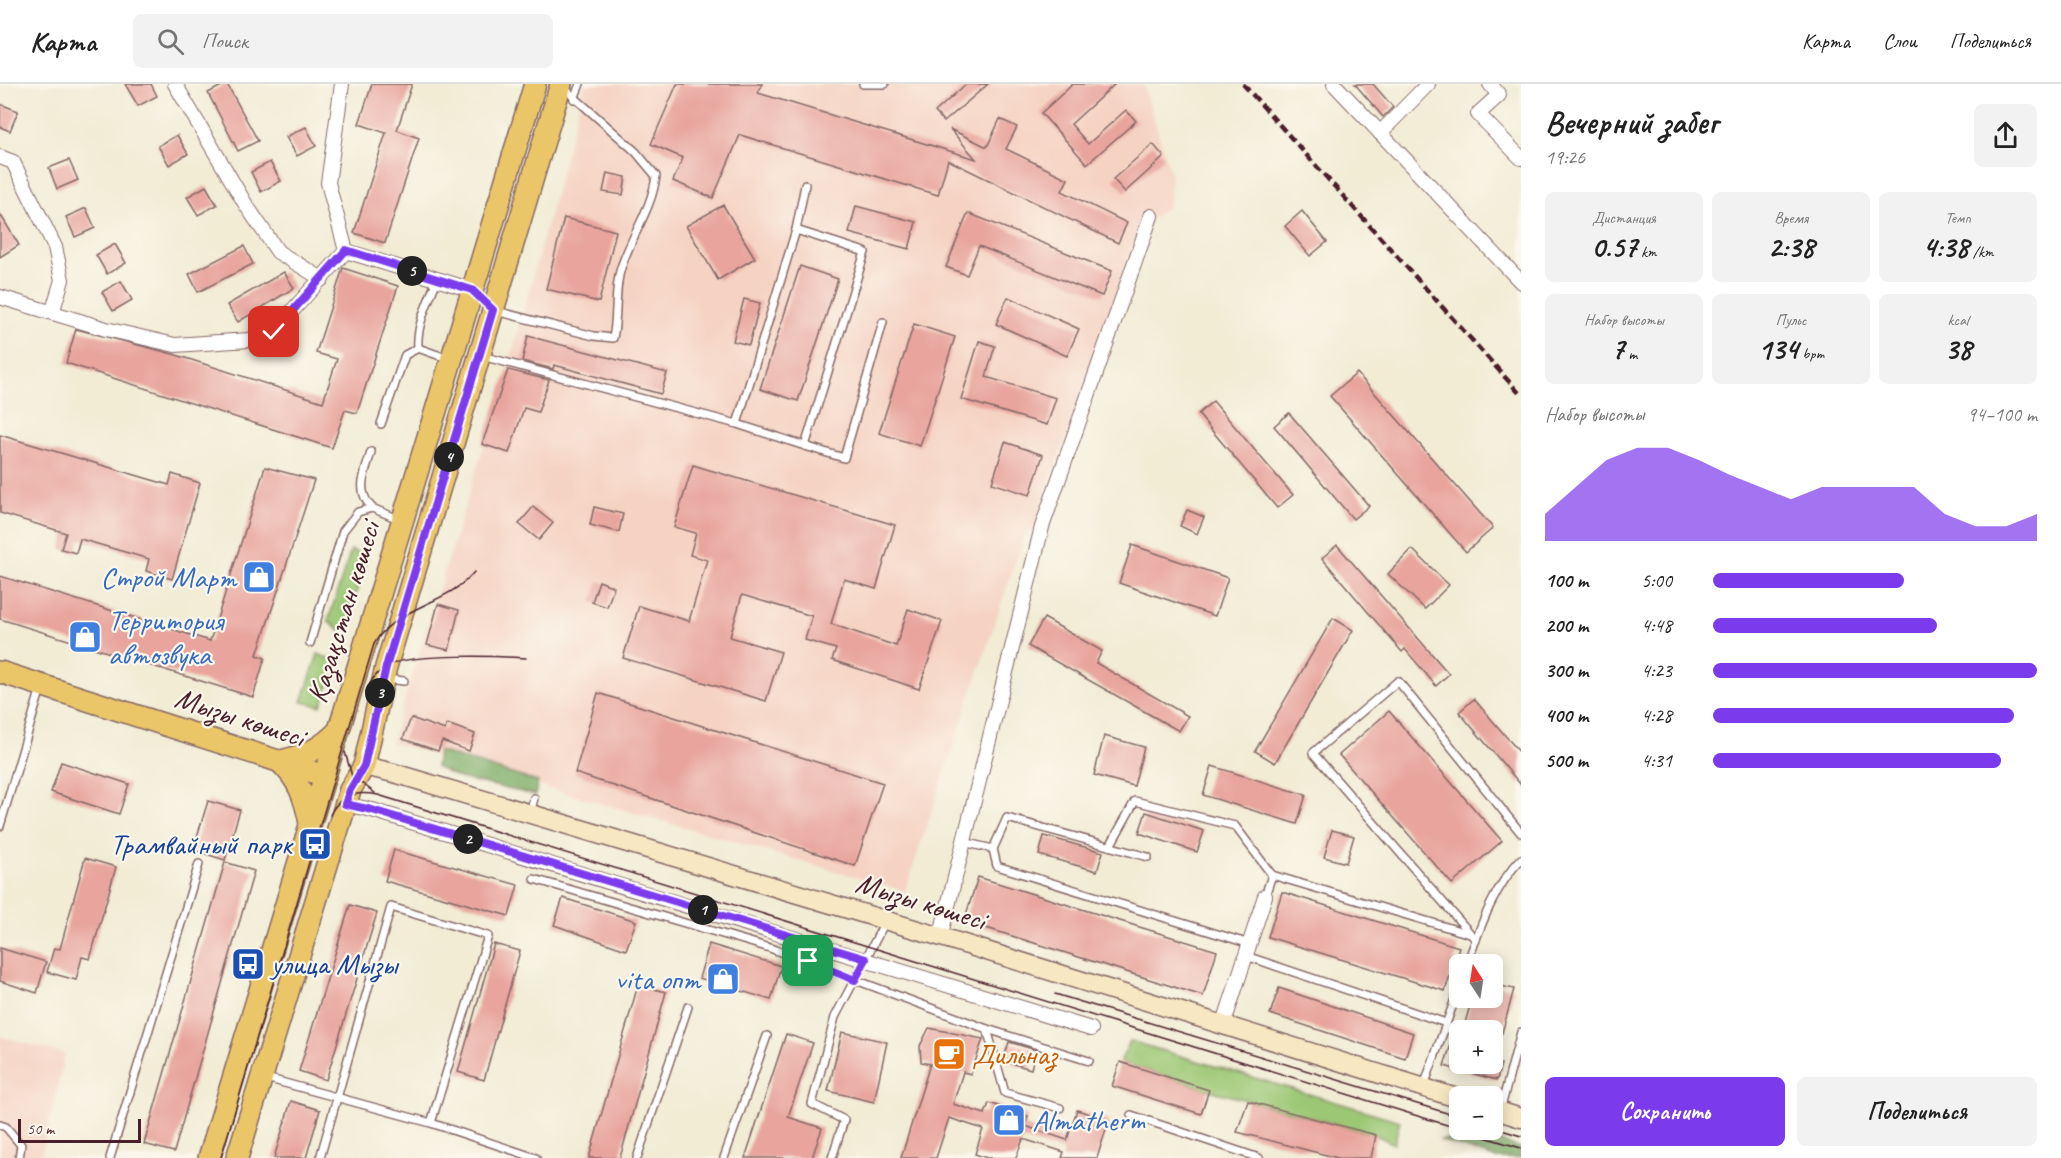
<!DOCTYPE html>
<html lang="ru">
<head>
<meta charset="utf-8">
<style>
  :root { --surface:#fff; --page:#f2f2f2; --text:#222; --muted:#767676; --line:#e0e0e0; --accent:#7c3aed }
  body { margin:0; font-family:Caveat,sans-serif; background:var(--page); color:var(--text); height:100vh; display:flex; flex-direction:column; font-size:22px; white-space:nowrap }
  * { box-sizing:border-box; margin:0 }
  p { font-size:20px; color:var(--muted) }
  .icon { flex:none; width:33px; height:33px; fill:none; stroke:currentColor; stroke-width:2; stroke-linecap:round; stroke-linejoin:round }
  .map { position:relative; flex:1; overflow:hidden }
  .panel { display:flex; flex-direction:column; background:var(--surface); width:540px }
  .panel>* { flex:none }
  .needle { width:39px; rotate:348deg }
  .controls { position:absolute; left:1449px; top:870px; display:grid; gap:12px }
  .controls a { display:grid; place-items:center; width:54px; height:54px; border-radius:9px; background:var(--surface); box-shadow:0 3px 15px #0003; font-size:30px }
  .scale { position:absolute; left:18px; bottom:15px; width:123px; box-sizing:border-box; padding-left:6px; border:3px solid #4a1f2b; border-top:0; font-size:16px; line-height:21px; white-space:nowrap; color:#4a1f2b; -webkit-text-stroke:4px #fbf7ec; paint-order:stroke }
  .pin { position:absolute; display:grid; place-items:center; width:51px; height:51px; color:#fff; margin:-26px; border-radius:12px; box-shadow:0 3px 9px #0006 }
  .km { position:absolute; width:30px; height:30px; margin:-15px; border-radius:50%; background:#222; color:#fff; font-size:16px; line-height:30px; text-align:center }
  .round { display:grid; place-items:center; flex:none; width:63px; height:63px; border-radius:9px; background:var(--page) }
  .head { display:flex; align-items:center; justify-content:space-between; height:102px; padding:0 24px }
  h1 { font-size:33px; font-weight:800; line-height:45px }
  .stats { display:grid; grid-template-columns:repeat(3,1fr); gap:9px; height:102px; padding:6px 24px }
  .stats div { display:grid; align-content:center; border-radius:9px; background:var(--page); text-align:center }
  .stats b { font-size:30px; font-weight:800 }
  .stats small { font-size:16px; font-weight:400 }
  .stats p { font-size:16px }
  .chart { height:168px; padding:12px 24px }
  .chart p { display:flex; justify-content:space-between }
  .chart svg { width:100%; height:108px; margin-top:6px; fill:var(--accent); opacity:.7 }
  .primary-button { display:flex; gap:12px; margin-top:auto; padding:12px 24px }
  .primary-button a { flex:1; height:69px; border-radius:9px; background:var(--accent); color:#fff; font-size:24px; font-weight:800; line-height:69px; text-align:center }
  .primary-button a+a { background:var(--page); color:var(--text) }
  ul { padding:0 24px; list-style:none; font-size:20px }
  li { display:grid; grid-template-columns:96px 72px 1fr; align-items:center; height:45px }
  li i { height:15px; border-radius:8px; background:var(--accent) }
  header { display:flex; align-items:center; gap:36px; box-sizing:border-box; height:84px; padding:0 30px; background:var(--surface); border-bottom:2px solid var(--line) }
  header strong { font-size:28px }
  nav { display:flex; gap:33px; margin-inline-start:auto; font-size:21px }
  .search { width:420px; height:54px; background:var(--page); display:flex; align-items:center; gap:15px; box-sizing:border-box; padding:0 21px; border-radius:9px; color:var(--muted); font-size:22px }
  main { display:flex; flex:1; min-height:0 }
  .map>svg:first-child { display:block }
  .built { fill:#f5d2c2 }
  .green { fill:#9cc875; stroke:#737450; stroke-width:1.5 }
  .forest { fill:#7dac66; stroke:#646648; stroke-width:1.5 }
  .building { fill:#e8a49d }
  .lines { fill:none; stroke-linecap:round; stroke-linejoin:round }
  .lane-casing { stroke:#856766; stroke-width:10 }
  .street-casing { stroke:#856766; stroke-width:16 }
  .secondary-casing { stroke:#856766; stroke-width:21 }
  .primary-casing { stroke:#856766; stroke-width:24 }
  .lane { stroke:#fff; stroke-width:7 }
  .street { stroke:#fff; stroke-width:14 }
  .secondary { stroke:#f7e8c3; stroke-width:18 }
  .primary { stroke:#ebc669; stroke-width:21 }
  .tram { stroke:#4a1f2b; stroke-width:1.5 }
  .rail { stroke:#4a1f2b; stroke-width:4.5; stroke-dasharray:9 4.5; stroke-linecap:butt }
  .route-casing { stroke:#fff; stroke-width:12 }
  .route { stroke:#7c3aed; stroke-width:8 }
  .labels { text-anchor:middle; dominant-baseline:central; stroke-width:4.5; stroke-linejoin:round; paint-order:stroke }
  .shop-label { font-size:30px; fill:#366cbe; stroke:#fbf7ec; text-anchor:end }
  .street-label { font-size:30px; fill:#4a1f2b; stroke:#fbf7ec }
  .transit-label { font-size:30px; fill:#164399; stroke:#fbf7ec; text-anchor:end }
  .food-label { font-size:30px; fill:#c56008; stroke:#fbf7ec; text-anchor:start }
</style>
</head>
<body>
<header>
<strong>Карта</strong>
<div class="search"><svg class="icon" aria-label="search" viewBox="0 0 24 24"><circle cx="10" cy="10" r="6"/><path d="M15 15l6 6"/></svg>Поиск</div>
<nav><a>Карта</a><a>Слои</a><a>Поделиться</a></nav>
</header>
<main>
<div class="map">
<svg width="1521" height="1074" viewBox="0 0 1521 1074">
  <rect width="100%" height="100%" fill="#fbf7ec"/>
  <filter id="ink" filterUnits="userSpaceOnUse"><feTurbulence type="fractalNoise" baseFrequency=".0167" numOctaves="2"/><feDisplacementMap in="SourceGraphic" scale="12" xChannelSelector="R" yChannelSelector="G"/><feConvolveMatrix kernelMatrix="1 2 1 2 8 2 1 2 1" color-interpolation-filters="sRGB"/></filter>
  <filter id="wash" filterUnits="userSpaceOnUse"><feTurbulence type="fractalNoise" baseFrequency=".008" numOctaves="4" result="noise"/><feDisplacementMap in="SourceGraphic" scale="24" xChannelSelector="R" yChannelSelector="G"/><feGaussianBlur stdDeviation="1.35" result="paint"/><feColorMatrix in="noise" values="0 0 0 0 0 0 0 0 0 0 0 0 0 0 0 0 0 1.4 0 .05"/><feComposite in="paint" operator="in"/></filter>
  <g filter="url(#wash)">
    <rect width="100%" height="100%" fill="#f2ecd5"/>
    <!-- built -->
    <g class="built">
      <polygon points="585,0 1143,0 1171,90 1169,122 1138,145 1033,447 1026,446 905,807 391,659 507,287"/>
      <polygon points="0,952 65,970 41,1074 0,1074"/>
    </g>
    <!-- green -->
    <g class="green">
      <polygon points="351,466 367,473 344,549 328,537"/>
      <polygon points="318,570 337,578 321,622 302,618"/>
      <polygon points="1130,957 1400,1037 1394,1060 1376,1051 1209,1006 1120,978"/>
    </g>
    <!-- forest -->
    <g class="forest">
      <polygon points="438,667 538,698 535,711 459,694 436,683"/>
      <polygon points="1480,1051 1521,1064 1521,1074 1495,1074 1440,1056"/>
    </g>
    <g id="blocks">
      <!-- building -->
      <g class="building">
        <polygon points="125,0 151,0 157,12 138,22"/>
        <polygon points="225,0 227,0 258,57 238,67 208,9"/>
        <polygon points="372,0 412,0 397,46 419,54 385,159 354,149 386,49 359,40"/>
        <polygon points="677,0 762,0 758,9 976,75 950,45 987,63 1000,35 1017,43 1006,65 1068,95 1062,107 1127,139 1118,159 948,76 938,111 740,51 713,114 673,97 683,74 651,60"/>
        <polygon points="966,0 988,0 944,38 935,28"/>
        <polygon points="1073,0 1115,0 1071,40 1088,60 1126,26 1136,37 1087,80 1041,29"/>
        <polygon points="1355,0 1373,0 1393,23 1383,33"/>
        <polygon points="0,20 18,27 10,47 0,43"/>
        <polygon points="306,43 316,62 297,72 286,53"/>
        <polygon points="177,51 188,70 169,81 158,62"/>
        <polygon points="1153,60 1164,73 1125,108 1113,95"/>
        <polygon points="69,76 78,96 57,105 49,84"/>
        <polygon points="270,78 281,97 261,108 251,88"/>
        <polygon points="607,89 626,93 623,111 603,108"/>
        <polygon points="206,102 217,121 198,131 187,113"/>
        <polygon points="723,121 755,174 718,196 686,142"/>
        <polygon points="856,122 916,138 909,165 849,149"/>
        <polygon points="86,124 95,144 75,153 66,133"/>
        <polygon points="1302,127 1327,158 1310,172 1285,142"/>
        <polygon points="968,129 1112,187 1102,212 979,162 967,191 946,183"/>
        <polygon points="0,130 19,161 0,173"/>
        <polygon points="564,134 616,147 599,218 546,205"/>
        <polygon points="115,160 126,179 107,190 96,171"/>
        <polygon points="244,162 253,180 198,208 189,190"/>
        <polygon points="800,182 838,195 798,317 760,305"/>
        <polygon points="343,184 398,202 357,329 345,326 332,364 66,279 76,245 173,270 323,318 337,275 316,269"/>
        <polygon points="284,188 294,204 238,238 227,221"/>
        <polygon points="121,197 132,216 113,227 102,208"/>
        <polygon points="1008,213 1079,245 1067,272 996,240"/>
        <polygon points="744,215 760,219 749,261 733,257"/>
        <polygon points="914,240 955,253 920,362 879,349"/>
        <polygon points="528,252 667,289 661,310 554,281 553,285 522,277"/>
        <polygon points="979,257 995,262 986,293 1056,314 1047,341 961,315"/>
        <polygon points="508,286 549,296 538,328 524,324 509,369 482,360"/>
        <polygon points="1357,289 1493,444 1466,468 1330,312"/>
        <polygon points="1213,317 1293,411 1277,424 1198,330"/>
        <polygon points="1289,329 1369,422 1353,435 1274,342"/>
        <polygon points="0,351 169,401 172,390 200,399 172,495 146,487 149,475 80,455 76,469 61,465 66,449 0,429"/>
        <polygon points="1005,358 1043,371 1030,411 992,399"/>
        <polygon points="693,381 895,441 876,505 844,495 831,540 896,562 908,525 942,537 919,605 832,576 836,565 805,556 812,532 742,511 730,553 781,568 766,617 623,574 639,522 689,537 707,476 690,471 696,449 674,443"/>
        <polygon points="265,383 314,396 257,571 265,574 253,613 0,535 0,492 210,557"/>
        <polygon points="533,423 553,439 539,456 519,440"/>
        <polygon points="594,423 623,430 619,448 590,441"/>
        <polygon points="1187,426 1204,433 1197,450 1180,442"/>
        <polygon points="1132,461 1228,494 1215,532 1119,499"/>
        <polygon points="1337,461 1449,590 1436,602 1405,565 1402,568 1322,474"/>
        <polygon points="1412,465 1449,501 1425,525 1388,490"/>
        <polygon points="599,497 614,503 607,523 592,518"/>
        <polygon points="438,520 459,526 449,566 427,561"/>
        <polygon points="1044,534 1102,567 1096,579 1188,632 1179,647 1028,562"/>
        <polygon points="1333,534 1353,546 1275,679 1255,667"/>
        <polygon points="598,609 883,699 855,782 575,689"/>
        <polygon points="1474,615 1521,670 1521,701 1459,628"/>
        <polygon points="1389,627 1502,757 1452,800 1339,671"/>
        <polygon points="411,634 445,646 447,640 475,650 469,667 442,657 438,667 403,655"/>
        <polygon points="1104,652 1144,663 1134,702 1094,691"/>
        <polygon points="61,678 129,700 119,730 51,708"/>
        <polygon points="1212,682 1306,711 1297,740 1203,711"/>
        <polygon points="208,717 240,726 225,776 193,766"/>
        <polygon points="1146,728 1204,747 1197,768 1139,749"/>
        <polygon points="1332,746 1354,752 1346,779 1324,773"/>
        <polygon points="1044,752 1103,768 1097,787 1039,771"/>
        <polygon points="394,766 518,801 509,832 385,797"/>
        <polygon points="85,774 116,783 90,875 82,873 76,896 47,888 54,864 60,865"/>
        <polygon points="225,778 254,787 174,1068 144,1060"/>
        <polygon points="978,793 1217,867 1203,912 964,837"/>
        <polygon points="1282,808 1459,863 1445,907 1268,853"/>
        <polygon points="563,814 636,837 626,866 554,841"/>
        <polygon points="350,821 377,829 326,996 299,987"/>
        <polygon points="494,860 520,867 484,996 458,988"/>
        <polygon points="709,860 781,882 771,916 699,894"/>
        <polygon points="0,864 46,878 37,909 0,897"/>
        <polygon points="1492,900 1514,905 1502,949 1465,939 1472,914 1492,914"/>
        <polygon points="638,901 666,908 620,1074 589,1074"/>
        <polygon points="1279,904 1413,949 1405,974 1270,930"/>
        <polygon points="1457,942 1460,943 1460,980 1501,980 1497,996 1444,982"/>
        <polygon points="929,944 983,955 971,990 963,988 953,1020 985,1030 989,1019 1028,1032 1025,1042 1067,1056 1077,1026 1109,1036 1097,1074 1062,1074 1064,1068 1023,1055 1016,1074 987,1074 975,1070 983,1045 949,1034 936,1074 901,1074 930,980 921,978 920,962"/>
        <polygon points="842,948 887,958 874,1018 828,1007"/>
        <polygon points="786,950 813,959 788,1033 822,1044 812,1074 745,1074"/>
        <polygon points="1009,958 1036,966 1031,985 1003,977"/>
        <polygon points="1120,978 1209,1006 1201,1030 1112,1002"/>
        <polygon points="291,1017 320,1026 306,1074 274,1074"/>
        <polygon points="1248,1017 1376,1051 1371,1074 1338,1074 1237,1048"/>
      </g>
    </g>
  </g>
  <g filter="url(#ink)">
    <use href="#blocks" fill-opacity="0" stroke="#856766" stroke-width="1.5"/>
    <g class="lines">
      <defs>
        <g id="lane">
          <polyline points="863,0 885,0"/>
          <polyline points="574,15 580,0"/>
          <polyline points="796,146 805,101"/>
          <path d="M 496,227 L 594,252 L 613,254 C 618,232 614,204 621,184 C 631,152 652,125 656,92 L 636,68 L 564,4"/>
          <path d="M 418,264 C 416,240 429,218 437,195"/>
          <polyline points="482,272 737,340 796,146 865,168 805,362 737,340"/>
          <polyline points="381,340 405,271 418,264 449,275"/>
          <polyline points="805,362 844,374 883,238"/>
          <path d="M 371,368 C 365,390 355,406 372,424"/>
          <polyline points="310,559 343,447 358,428 372,424 401,436"/>
          <polyline points="386,595 404,597"/>
          <polyline points="530,729 534,714"/>
          <polyline points="0,742 41,604"/>
          <polyline points="963,758 993,765 997,782 1250,860"/>
          <polyline points="1110,762 1135,717 1235,742 1272,791 1265,812"/>
          <polyline points="993,765 1007,734 1148,773"/>
          <polyline points="1272,791 1470,850"/>
          <polyline points="534,795 770,864 987,945 1089,977"/>
          <polyline points="1476,856 1313,669 1398,597 1521,749"/>
          <polyline points="1246,872 1446,939"/>
          <path d="M 1467,880 C 1480,844 1493,804 1521,775"/>
          <polyline points="987,945 1005,1009 1060,1024"/>
          <polyline points="266,994 431,1039 536,1074"/>
          <polyline points="1424,1002 1460,901"/>
          <polyline points="1500,1027 1521,948"/>
          <polyline points="1131,1031 1259,1074"/>
          <polyline points="0,1041 6,1043 21,1061 19,1074"/>
          <polyline points="110,1074 199,780"/>
          <polyline points="320,1074 391,823 488,852 431,1039"/>
          <polyline points="637,1074 688,923"/>
          <polyline points="724,1074 767,952"/>
          <polyline points="832,1074 844,1036 812,1020 835,933 885,838"/>
        </g>
        <g id="street">
          <polyline points="175,0 246,121 278,168 322,195"/>
          <polyline points="342,0 328,99 346,167"/>
          <polyline points="1334,0 1521,198"/>
          <polyline points="1490,0 1499,11 1478,30 1521,74"/>
          <polyline points="1380,49 1428,0"/>
          <polyline points="0,73 13,78 55,163 62,196 52,229"/>
          <polyline points="0,213 106,245 175,261 249,256 274,247 346,167 472,206"/>
          <polyline points="345,720 372,726 1091,945"/>
          <polyline points="940,854 1042,443 1151,132"/>
          <polyline points="1223,942 1265,812"/>
        </g>
        <g id="secondary">
          <polyline points="364,682 394,689 948,855 1460,1015"/>
          <polyline points="1492,1025 1521,1034"/>
        </g>
        <g id="primary">
          <polyline points="0,588 325,692"/>
          <path d="M 281,677 C 306,671 321,665 339,646"/>
          <path d="M 280,678 C 299,696 305,714 310,739"/>
          <polyline points="209,1074 535,0"/>
          <polyline points="237,1074 350,706 364,682 386,583 561,0"/>
        </g>
      </defs>
      <!-- lane casing -->
      <use href="#lane" class="lane-casing"/>
      <!-- street casing -->
      <use href="#street" class="street-casing"/>
      <!-- secondary casing -->
      <use href="#secondary" class="secondary-casing"/>
      <!-- primary casing -->
      <use href="#primary" class="primary-casing"/>
      <!-- lane -->
      <use href="#lane" class="lane"/>
      <!-- street -->
      <use href="#street" class="street"/>
      <!-- secondary -->
      <use href="#secondary" class="secondary"/>
      <!-- primary -->
      <use href="#primary" class="primary"/>
      <!-- tram -->
      <g class="tram">
        <path d="M 366,608 C 371,594 380,585 394,579 C 419,570 497,572 526,574"/>
        <polyline points="345,668 352,692 375,709"/>
        <path d="M 330,731 C 339,711 357,707 378,711 L 1460,1045"/>
        <polyline points="1055,910 1460,1033"/>
        <polyline points="1492,1043 1521,1052"/>
        <polyline points="1461,1046 1521,1064"/>
        <path d="M 221,1074 L 374,560 C 395,522 448,521 474,488"/>
      </g>
      <!-- rail -->
      <polyline class="rail" points="1243,0 1521,311"/>
    </g>
  </g>
  <g class="lines" filter="url(#ink)">
    <defs>
      <polyline id="route" points="274,248 346,166 472,206 493,226 386,583 364,682 350,706 345,720 372,726 866,875 855,896 808,877"/>
    </defs>
    <!-- route casing -->
    <use href="#route" class="route-casing"/>
    <!-- route -->
    <use href="#route" class="route"/>
  </g>
  <!-- icons -->
  <defs>
    <symbol id="shop-square" viewBox="-11 -11 22 22"><rect x="-9" y="-9" width="18" height="18" rx="4" fill="#3f7fe0" stroke="#fbf7ec"/><path d="M-5-2.5h2.3a2.7 3.5 0 0 1 5.4 0H5L5.5 6h-11ZM-1.5-2.5h3a1.5 2.3 0 0 0-3 0Z" fill="#fff"/></symbol>
    <symbol id="bus-square" viewBox="-11 -11 22 22"><rect x="-9" y="-9" width="18" height="18" rx="4" fill="#1a4fb4" stroke="#fbf7ec"/><path d="M-5-6H5V4H4V6H2V4H-2V6H-4V4H-5ZM-3.5-4V0h7V-4ZM-3.5 1.2v1.5H-2V1.2ZM2 1.2v1.5H3.5V1.2Z" fill="#fff"/></symbol>
    <symbol id="cafe-square" viewBox="-11 -11 22 22"><rect x="-9" y="-9" width="18" height="18" rx="4" fill="#e8710a" stroke="#fbf7ec"/><path d="M-5.5-4.5H6V0H3Q3 3.5 0 3.5H-2.5Q-5.5 3.5-5.5 0ZM3-3.2v2h1.7v-2ZM-6 4.5H4V6H-6Z" fill="#fff"/></symbol>
  </defs>
  <g fill-rule="evenodd">
    <use href="#shop-square" x="240" y="474" width="38" height="38"/>
    <use href="#shop-square" x="66" y="534" width="38" height="38"/>
    <use href="#bus-square" x="296" y="741" width="38" height="38"/>
    <use href="#bus-square" x="229" y="861" width="38" height="38"/>
    <use href="#shop-square" x="704" y="876" width="38" height="38"/>
    <use href="#cafe-square" x="930" y="951" width="38" height="38"/>
    <use href="#shop-square" x="990" y="1017" width="38" height="38"/>
  </g>
  <g class="labels">
    <!-- shop labels -->
    <g class="shop-label">
      <text x="236" y="493">Строй Март</text>
      <text x="108" y="536" text-anchor="start">Территория<tspan x="108" dy="34">автозвука</tspan></text>
      <text x="700" y="895">vita опт</text>
      <text x="1032" y="1036" text-anchor="start">Almatherm</text>
    </g>
    <!-- street labels -->
    <g class="street-label">
      <text transform="translate(343 528) rotate(-73)">Қазақстан көшесі</text>
      <text transform="translate(240 633) rotate(18)">Мызы көшесі</text>
      <text transform="translate(921 817) rotate(17)">Мызы көшесі</text>
    </g>
    <!-- transit labels -->
    <g class="transit-label">
      <text x="292" y="760">Трамвайный парк</text>
      <text x="271" y="880" text-anchor="start">улица Мызы</text>
    </g>
    <!-- food labels -->
    <g class="food-label">
      <text x="972" y="970">Дильназ</text>
    </g>
  </g>
</svg>
<div class="controls">
<a><svg class="needle" viewBox="-14 -14 28 28"><path d="M0-13l5 13h-10z" fill="#e53935"/><path d="M0 13l5-13h-10z" fill="#767676"/></svg></a>
<a>+</a>
<a>−</a>
</div>
<div class="scale">50 m</div>
<div class="pin" style="left:808px;top:877px;background:#1e9e55"><svg class="icon" aria-label="arrive" viewBox="0 0 24 24"><path d="M6 21V4h12l-3 4 3 4H6"/></svg></div>
<div class="pin" style="left:274px;top:248px;background:#d93025"><svg class="icon" aria-label="check" viewBox="0 0 24 24"><path d="M5 12l5 5 9-10"/></svg></div>
<b class="km" style="left:703px;top:826px">1</b>
<b class="km" style="left:468px;top:755px">2</b>
<b class="km" style="left:380px;top:609px">3</b>
<b class="km" style="left:449px;top:373px">4</b>
<b class="km" style="left:412px;top:187px">5</b>
</div>
<section class="panel">
<div class="head"><div><h1>Вечерний забег</h1><p>19:26</p></div><a class="round"><svg class="icon" aria-label="share" viewBox="0 0 24 24"><path d="M12 15V3M7 8l5-5 5 5M5 13v7h14v-7"/></svg></a></div>
<div class="stats">
<div><p>Дистанция</p><b>0.57<small> km</small></b></div>
<div><p>Время</p><b>2:38</b></div>
<div><p>Темп</p><b>4:38<small> /km</small></b></div>
</div>
<div class="stats">
<div><p>Набор высоты</p><b>7<small> m</small></b></div>
<div><p>Пульс</p><b>134<small> bpm</small></b></div>
<div><p>kcal</p><b>38</b></div>
</div>
<div class="chart"><p><span>Набор высоты</span>94–100 m</p>
<svg viewBox="0 0 160 44" preserveAspectRatio="none"><path d="M0 44V33L10 22L20 11L30 6L40 6L50 11L60 17L70 22L80 27L90 22L100 22L110 22L120 22L130 33L140 38L150 38L160 33V44z"/></svg>
</div>
<ul>
<li><b>100 m</b>5:00<i style="width:59%"></i></li>
<li><b>200 m</b>4:48<i style="width:69%"></i></li>
<li><b>300 m</b>4:23<i style="width:100%"></i></li>
<li><b>400 m</b>4:28<i style="width:93%"></i></li>
<li><b>500 m</b>4:31<i style="width:89%"></i></li>
</ul>
<div class="primary-button"><a>Сохранить</a><a>Поделиться</a></div>
</section>
</main>
</body>
</html>
